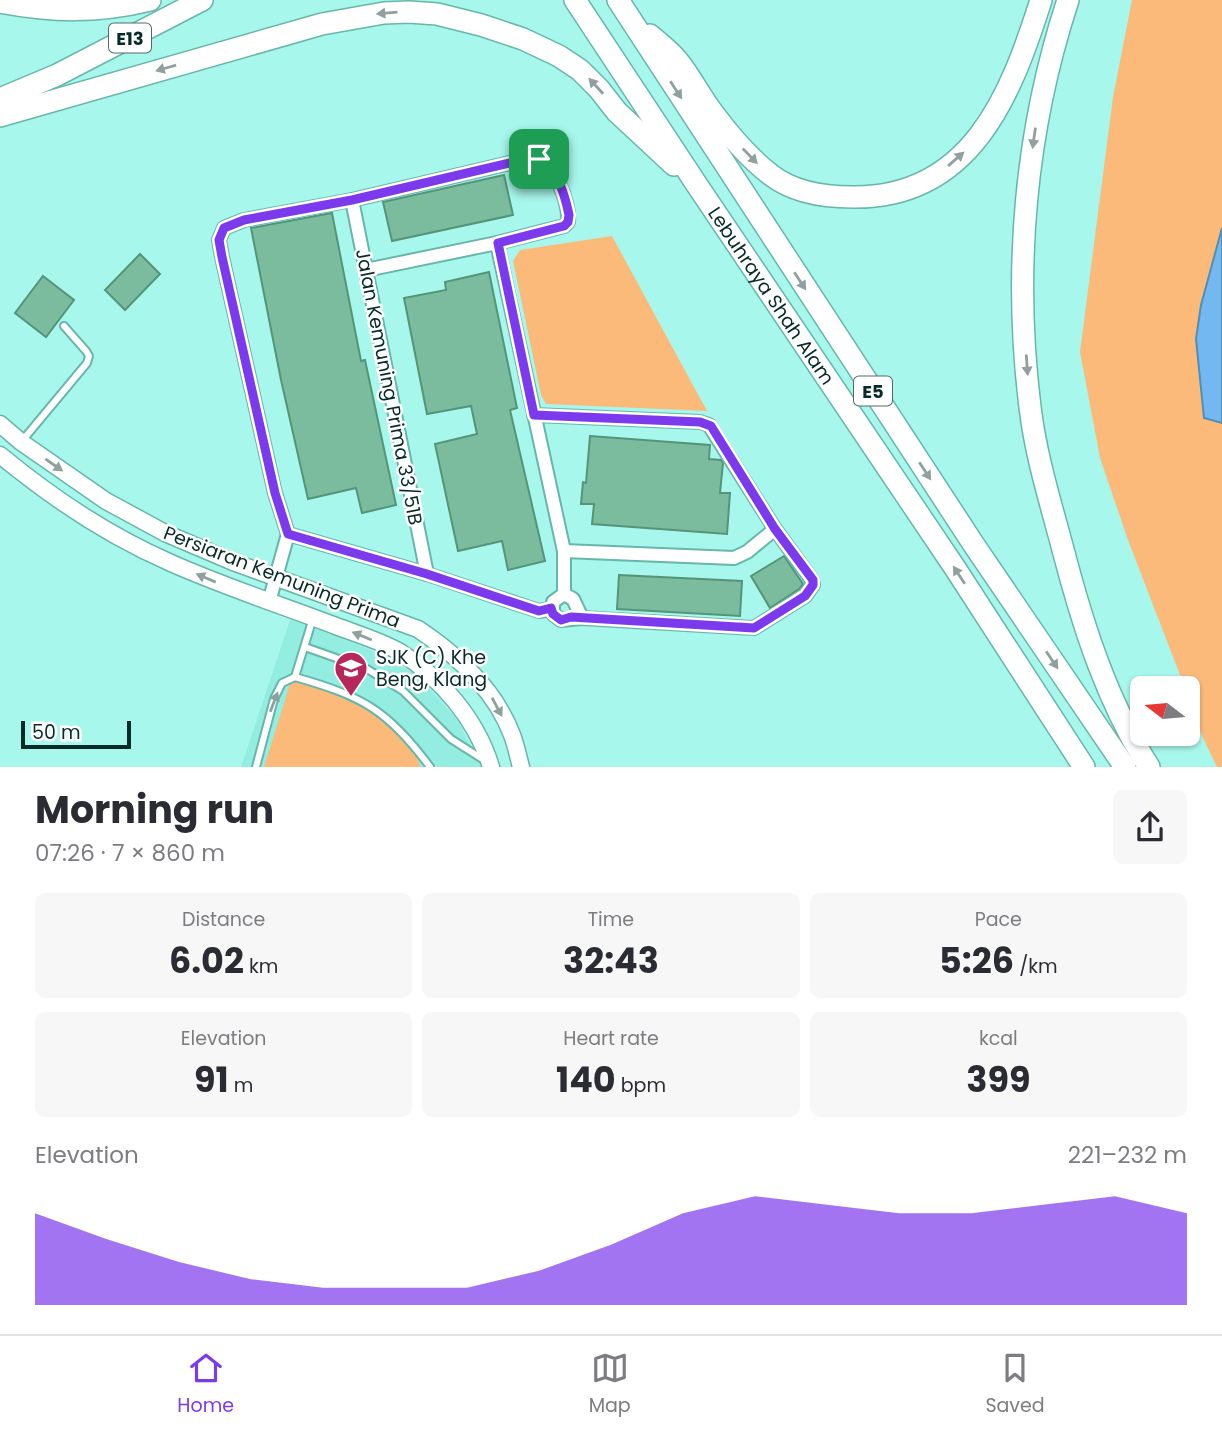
<!DOCTYPE html>
<html lang="en">
<head>
<meta charset="utf-8">
<style>
  :root { --surface:#fff; --page:#f7f7f7; --text:#2b2b33; --muted:#7c7c81; --line:#e1e1e2; --accent:#7c3aed }
  body { margin:0; font-family:Poppins,sans-serif; background:var(--page); color:var(--text); height:100vh; display:flex; flex-direction:column; font-size:26px; white-space:nowrap }
  * { box-sizing:border-box; margin:0 }
  p { font-size:23px; color:var(--muted) }
  .icon { flex:none; width:38px; height:38px; fill:none; stroke:currentColor; stroke-width:2; stroke-linecap:round; stroke-linejoin:round }
  .map { position:relative; height:767px; overflow:hidden }
  .panel { display:flex; flex-direction:column; background:var(--surface); flex:1 }
  .panel>* { flex:none }
  .needle { width:46px; rotate:286deg }
  .buttons { position:absolute; left:1130px; top:676px; display:grid; gap:14px }
  .buttons a { display:grid; place-items:center; width:70px; height:70px; border-radius:10px; background:var(--surface); box-shadow:0 2px 5px #0004; font-size:35px }
  .scale { position:absolute; left:21px; bottom:18px; width:110px; box-sizing:border-box; padding-left:7px; border:4px solid #082b27; border-top:0; font-size:19px; line-height:24px; white-space:nowrap; color:#082b27; -webkit-text-stroke:5px #fff; paint-order:stroke }
  .pin { position:absolute; display:grid; place-items:center; width:60px; height:60px; color:#fff; margin:-30px; border-radius:14px; box-shadow:0 4px 10px #0006 }
  .round { display:grid; place-items:center; flex:none; width:74px; height:74px; border-radius:10px; background:var(--page) }
  .overview { display:flex; align-items:center; justify-content:space-between; height:119px; padding:0 35px }
  h1 { font-size:38px; font-weight:700; line-height:52px }
  .stats { display:grid; grid-template-columns:repeat(3,1fr); gap:10px; height:119px; padding:7px 35px }
  .stats div { display:grid; align-content:center; border-radius:10px; background:var(--page); text-align:center }
  .stats b { font-size:35px; font-weight:700 }
  .stats small { font-size:19px; font-weight:400 }
  .stats p { font-size:19px }
  .chart { height:196px; padding:14px 35px }
  .chart p { display:flex; justify-content:space-between }
  .chart svg { width:100%; height:126px; margin-top:7px; fill:var(--accent); opacity:.7 }
  .tab-bar { display:flex; justify-content:space-around; align-items:center; height:98px; border-top:2px solid var(--line); background:var(--surface); font-size:19px; color:var(--muted) }
  .tab-bar a { display:grid; justify-items:center; gap:4px }
  .tab-bar .selected { color:var(--accent) }
  .map>svg:first-child { display:block }
  .built { fill:#93ede1 }
  .green { fill:#fcba7a }
  .water { fill:#73b8f0; stroke:#538eb4; stroke-width:2 }
  .building { fill:#7bbc9f; stroke:#549579; stroke-width:2 }
  .lines { fill:none; stroke-linecap:round; stroke-linejoin:round }
  .lane-casing { stroke:#67b6ab; stroke-width:10 }
  .street-casing { stroke:#67b6ab; stroke-width:16 }
  .secondary-casing { stroke:#67b6ab; stroke-width:19 }
  .highway-casing { stroke:#67b6ab; stroke-width:24 }
  .lane { stroke:#fff; stroke-width:6 }
  .street { stroke:#fff; stroke-width:12 }
  .secondary { stroke:#fff; stroke-width:16 }
  .highway { stroke:#fff; stroke-width:21 }
  .oneway { fill:#90a09e }
  .route-casing { stroke:#fff; stroke-width:14 }
  .route { stroke:#7c3aed; stroke-width:9 }
  .labels { text-anchor:middle; dominant-baseline:central; stroke-width:5; stroke-linejoin:round; paint-order:stroke }
  .shield { fill:#fff; stroke:#526b68; stroke-width:2 }
  .shield-label { font-size:18px; font-weight:bold; fill:#082b27 }
  .street-label { font-size:19px; fill:#082b27; stroke:#fff }
  .poi-label { font-size:19px; fill:#082b27; stroke:#fff; text-anchor:start }
</style>
</head>
<body>
<div class="map">
<svg width="1222" height="767" viewBox="0 0 1222 767">
  <rect width="100%" height="100%" fill="#a8f7ec"/>
  <!-- built -->
  <polygon class="built" points="291,617 368,649 418,675 458,721 482,767 241,767"/>
  <!-- green -->
  <g class="green">
    <path d="M 1132,0 L 1222,0 L 1222,228 L 1201,305 L 1204,417 L 1222,423 L 1222,767 L 1217,767 C 1207,745 1188,711 1188,688 L 1185,688 L 1128,540 L 1100,458 L 1080,352 L 1113,97 Z"/>
    <polygon points="612,236 707,411 546,404 541,395 513,261 520,250"/>
    <path d="M 294,671 C 314,679 337,685 356,695 C 376,706 417,743 420,767 L 264,767 Z"/>
  </g>
  <!-- water -->
  <polygon class="water" points="1222,228 1222,423 1204,418 1196,339 1201,305"/>
  <!-- building -->
  <g class="building">
    <polygon points="504,175 513,215 392,241 383,202"/>
    <polygon points="332,213 361,361 365,360 396,505 362,513 356,488 308,499 281,380 251,228"/>
    <polygon points="140,254 160,274 125,310 105,290"/>
    <polygon points="489,272 517,408 510,410 545,561 508,570 502,541 458,551 435,444 477,434 471,406 427,414 404,298 446,290 445,282"/>
    <polygon points="43,276 74,300 46,337 15,313"/>
    <polygon points="590,436 710,445 709,459 721,460 723,463 720,493 730,493 727,534 592,524 594,504 581,504 583,482 586,483"/>
    <polygon points="784,556 803,584 799,589 770,608 751,576"/>
    <polygon points="619,575 742,581 740,616 617,609"/>
  </g>
  <g class="lines">
    <defs>
      <g id="lane">
        <polyline points="22,441 87,363 89,356 86,351 64,326"/>
        <polyline points="305,647 367,669 403,691 451,739 484,760"/>
        <polyline points="295,677 313,618"/>
        <path d="M 256,767 L 274,699 L 282,683 L 295,677 C 362,696 388,710 430,767"/>
      </g>
      <g id="street">
        <polyline points="352,200 427,574"/>
        <polyline points="497,243 564,551 564,594"/>
        <polyline points="534,415 700,422 709,425 775,529 812,580 813,585 805,596 754,628 582,618"/>
        <path d="M 288,534 L 275,493 L 222,257 L 219,240 L 224,228 L 244,220 L 352,200 L 531,158 C 554,160 570,202 568,222 L 564,226 L 497,243 L 366,270"/>
        <polyline points="288,534 427,574 539,611 551,609"/>
        <polyline points="564,551 734,558 747,552 775,529"/>
        <polygon points="564,594 573,599 582,618 561,620 553,614 553,602"/>
        <polyline points="269,602 288,534"/>
      </g>
      <g id="secondary">
        <path d="M 0,424 L 21,442 L 106,501 L 165,533 L 233,562 L 418,629 C 457,655 495,689 512,735 C 516,745 518,756 521,767"/>
        <path d="M 0,455 C 52,498 109,536 171,563 C 225,587 281,605 336,626 C 357,634 381,641 400,652 C 441,678 477,720 491,767"/>
      </g>
      <g id="highway">
        <path id="s1" d="M 575,0 L 697,185 L 955,568 L 1084,767"/>
        <polyline points="618,0 974,545 1125,767"/>
        <path d="M 1068,0 C 1025,131 1013,270 1030,407 C 1036,458 1052,507 1065,557 C 1084,629 1108,703 1149,767"/>
        <path d="M 0,2 C 53,12 96,13 150,0"/>
        <path d="M 650,35 C 659,43 670,51 677,60 C 691,77 700,96 713,113 C 730,136 749,158 771,175 C 793,192 825,197 852,197 C 971,199 1011,95 1041,0"/>
        <polyline points="0,99 57,75 202,0"/>
        <polyline points="0,116 322,24 384,13 409,12 437,14 481,25 523,39 559,56 580,70 599,89 617,112 674,165"/>
      </g>
    </defs>
    <!-- lane casing -->
    <use href="#lane" class="lane-casing"/>
    <!-- street casing -->
    <use href="#street" class="street-casing"/>
    <!-- secondary casing -->
    <use href="#secondary" class="secondary-casing"/>
    <!-- highway casing -->
    <use href="#highway" class="highway-casing"/>
    <!-- lane -->
    <use href="#lane" class="lane"/>
    <!-- street -->
    <use href="#street" class="street"/>
    <!-- secondary -->
    <use href="#secondary" class="secondary"/>
    <!-- highway -->
    <use href="#highway" class="highway"/>
  </g>
  <!-- one-way arrows -->
  <defs><path id="oneway-solid" d="M-6-.8H1V-3.2L6.5 0L1 3.2V.8H-6Z" transform="scale(1.75)"/></defs>
  <g class="oneway">
    <use href="#oneway-solid" transform="translate(387 13) rotate(175)"/>
    <use href="#oneway-solid" transform="translate(166 68) rotate(164)"/>
    <use href="#oneway-solid" transform="translate(596 86) rotate(-133)"/>
    <use href="#oneway-solid" transform="translate(676 90) rotate(57)"/>
    <use href="#oneway-solid" transform="translate(1034 138) rotate(98)"/>
    <use href="#oneway-solid" transform="translate(750 156) rotate(46)"/>
    <use href="#oneway-solid" transform="translate(956 159) rotate(-41)"/>
    <use href="#oneway-solid" transform="translate(800 281) rotate(57)"/>
    <use href="#oneway-solid" transform="translate(1027 365) rotate(86)"/>
    <use href="#oneway-solid" transform="translate(54 465) rotate(35)"/>
    <use href="#oneway-solid" transform="translate(925 471) rotate(57)"/>
    <use href="#oneway-solid" transform="translate(959 575) rotate(-123)"/>
    <use href="#oneway-solid" transform="translate(206 578) rotate(-157)"/>
    <use href="#oneway-solid" transform="translate(362 636) rotate(-158)"/>
    <use href="#oneway-solid" transform="translate(1052 660) rotate(56)"/>
    <use href="#oneway-solid" transform="translate(274 702) rotate(-69)"/>
    <use href="#oneway-solid" transform="translate(497 707) rotate(62)"/>
  </g>
  <g class="lines">
    <defs>
      <path id="route" d="M 531,158 C 555,160 565,195 569,215 L 568,222 L 564,226 L 498,243 L 534,415 L 700,422 L 711,426 L 775,529 L 813,580 L 813,585 L 805,596 L 754,628 L 571,617 L 561,620 L 553,614 L 551,608 L 539,611 L 427,574 L 288,534 L 275,493 L 222,257 L 219,240 L 224,228 L 244,220 L 352,200 Z"/>
    </defs>
    <!-- route casing -->
    <use href="#route" class="route-casing"/>
    <!-- route -->
    <use href="#route" class="route"/>
  </g>
  <!-- icons -->
  <defs>
    <symbol id="school-pin" viewBox="-11 -11 22 30"><path d="M0 17L-7.5 6A9.5 9.5 0 1 1 7.5 6Z" fill="#b6285c" stroke="#fff"/><path d="M0-5L7-2L0 1L-7-2ZM-4 1L0 2.5L4 1V4Q0 6-4 4Z" fill="#fff"/></symbol>
  </defs>
  <g fill-rule="evenodd">
    <use href="#school-pin" x="332" y="649" width="38" height="52"/>
  </g>
  <g class="labels">
    <!-- shield labels -->
    <g class="shield">
      <rect x="109" y="23.5" width="42" height="29" rx="5"/>
      <rect x="854" y="376.5" width="38" height="29" rx="5"/>
    </g>
    <g class="shield-label">
      <text x="130" y="38">E13</text>
      <text x="873" y="391">E5</text>
    </g>
    <!-- street labels -->
    <g class="street-label">
      <text stroke="none"><textPath href="#s1" startOffset="355">Lebuhraya Shah Alam</textPath></text>
      <text transform="translate(389 387) rotate(79)">Jalan Kemuning Prima 33/51B</text>
      <text transform="translate(282 577) rotate(21)">Persiaran Kemuning Prima</text>
    </g>
    <!-- poi labels -->
    <g class="poi-label">
      <text x="376" y="657">SJK (C) Khe<tspan x="376" dy="22">Beng, Klang</tspan></text>
    </g>
  </g>
</svg>
<div class="buttons">
<a><svg class="needle" viewBox="-14 -14 28 28"><path d="M0-13l5 13h-10z" fill="#e53935"/><path d="M0 13l5-13h-10z" fill="#7c7c81"/></svg></a>
</div>
<div class="scale">50 m</div>
<div class="pin" style="left:539px;top:159px;background:#1e9e55"><svg class="icon" aria-label="arrive" viewBox="0 0 24 24"><path d="M6 21V4h12l-3 4 3 4H6"/></svg></div>
</div>
<section class="panel">
<div class="overview"><div><h1>Morning run</h1><p>07:26 · 7 × 860 m</p></div><a class="round"><svg class="icon" aria-label="share" viewBox="0 0 24 24"><path d="M12 15V3M7 8l5-5 5 5M5 13v7h14v-7"/></svg></a></div>
<div class="stats">
<div><p>Distance</p><b>6.02<small> km</small></b></div>
<div><p>Time</p><b>32:43</b></div>
<div><p>Pace</p><b>5:26<small> /km</small></b></div>
</div>
<div class="stats">
<div><p>Elevation</p><b>91<small> m</small></b></div>
<div><p>Heart rate</p><b>140<small> bpm</small></b></div>
<div><p>kcal</p><b>399</b></div>
</div>
<div class="chart"><p><span>Elevation</span>221–232 m</p>
<svg viewBox="0 0 160 44" preserveAspectRatio="none"><path d="M0 44V12L10 21L20 29L30 35L40 38L50 38L60 38L70 32L80 23L90 12L100 6L110 9L120 12L130 12L140 9L150 6L160 12V44z"/></svg>
</div>
</section>
<nav class="tab-bar">
<a class="selected"><svg class="icon" aria-label="home" viewBox="0 0 24 24"><path d="M3 11l9-7 9 7M6 9v11h12V9"/></svg>Home</a>
<a><svg class="icon" aria-label="map" viewBox="0 0 24 24"><path d="M3 6l6-2 6 2 6-2v14l-6 2-6-2-6 2zM9 4v14M15 6v14"/></svg>Map</a>
<a><svg class="icon" aria-label="saved" viewBox="0 0 24 24"><path d="M7 4h10v16l-5-4-5 4z"/></svg>Saved</a>
</nav>
</body>
</html>
